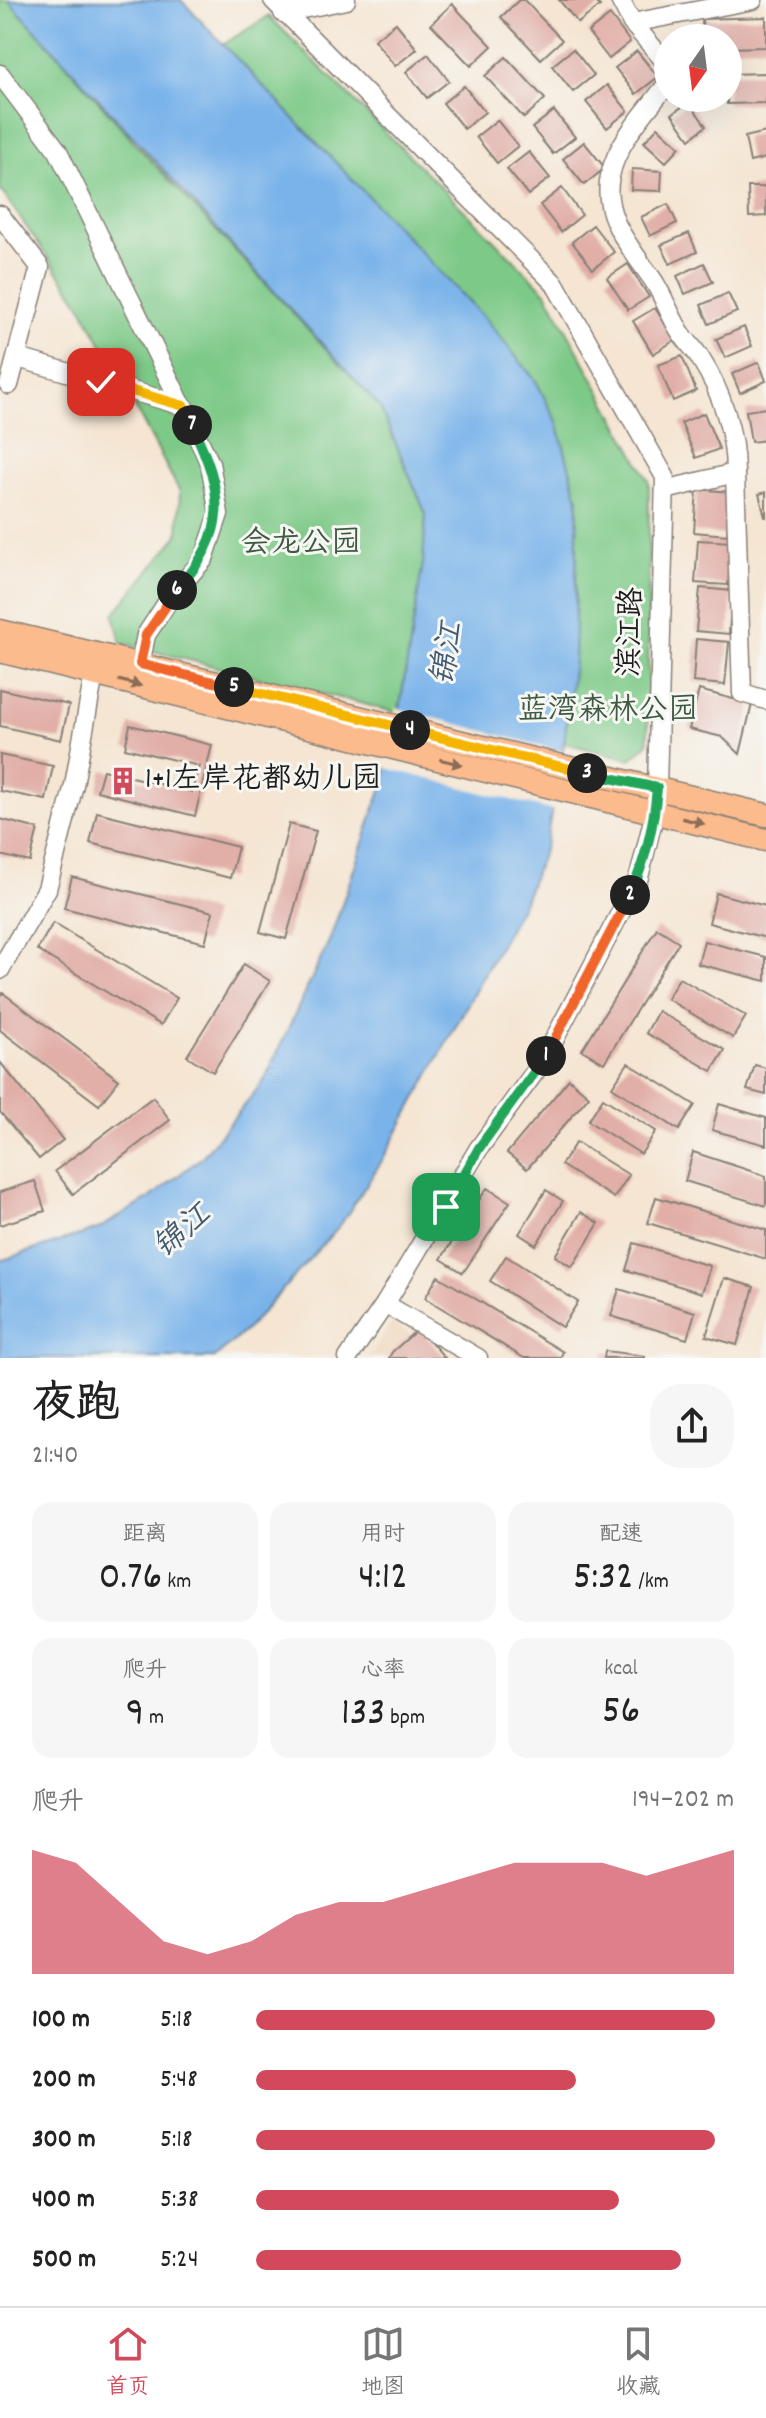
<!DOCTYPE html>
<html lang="zh">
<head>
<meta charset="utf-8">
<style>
  :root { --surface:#fff; --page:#f6f6f6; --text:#222; --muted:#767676; --line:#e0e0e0; --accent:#d1495b }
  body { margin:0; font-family:Dekko,"LXGW WenKai TC",sans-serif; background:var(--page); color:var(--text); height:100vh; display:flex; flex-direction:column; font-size:30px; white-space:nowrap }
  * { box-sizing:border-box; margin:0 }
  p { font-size:26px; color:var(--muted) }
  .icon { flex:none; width:44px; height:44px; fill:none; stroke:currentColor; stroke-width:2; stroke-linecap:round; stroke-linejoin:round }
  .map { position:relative; height:1358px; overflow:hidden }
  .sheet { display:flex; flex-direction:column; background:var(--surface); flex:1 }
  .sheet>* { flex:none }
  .needle { width:52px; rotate:194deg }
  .buttons { position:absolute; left:654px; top:24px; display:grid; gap:16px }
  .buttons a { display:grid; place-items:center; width:88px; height:88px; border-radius:50%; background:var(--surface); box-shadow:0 8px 32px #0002; font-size:40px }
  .pin { position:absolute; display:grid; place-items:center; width:68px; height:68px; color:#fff; margin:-34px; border-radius:16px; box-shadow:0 4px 12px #0006 }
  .km { position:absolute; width:40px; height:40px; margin:-20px; border-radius:50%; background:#222; color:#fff; font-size:22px; line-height:40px; text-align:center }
  .round { display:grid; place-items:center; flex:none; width:84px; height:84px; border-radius:32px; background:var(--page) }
  .headline { display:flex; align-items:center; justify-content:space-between; height:136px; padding:0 32px }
  h1 { font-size:44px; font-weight:600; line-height:60px }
  .metrics { display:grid; grid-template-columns:repeat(3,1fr); gap:12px; height:136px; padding:8px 32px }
  .metrics div { display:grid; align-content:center; border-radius:20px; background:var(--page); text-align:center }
  .metrics b { font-size:40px; font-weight:600 }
  .metrics small { font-size:22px; font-weight:400 }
  .metrics p { font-size:22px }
  .chart { height:224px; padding:16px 32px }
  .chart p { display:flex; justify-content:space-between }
  .chart svg { width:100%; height:144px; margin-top:8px; fill:var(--accent); opacity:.7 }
  ul { padding:0 32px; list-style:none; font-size:26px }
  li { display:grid; grid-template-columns:128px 96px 1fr; align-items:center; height:60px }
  li i { height:20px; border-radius:10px; background:var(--accent) }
  .dock { display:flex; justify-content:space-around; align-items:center; height:112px; border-top:2px solid var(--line); background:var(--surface); font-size:22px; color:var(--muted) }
  .dock a { display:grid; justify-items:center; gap:4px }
  .dock .selected { color:var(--accent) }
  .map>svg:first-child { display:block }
  .built { fill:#f0d6bc }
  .green { fill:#7dc987; stroke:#4c7252; stroke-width:2 }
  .water { fill:#79b3ea; stroke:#4a6883; stroke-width:2 }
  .pier { fill:#f5e5d2 }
  .building { fill:#e1afa7 }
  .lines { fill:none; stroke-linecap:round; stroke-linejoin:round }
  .minor-casing { stroke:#888077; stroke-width:21 }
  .major-casing { stroke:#888077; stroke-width:25 }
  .minor { stroke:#fff; stroke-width:18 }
  .major { stroke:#fbbb8d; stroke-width:22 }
  .oneway { fill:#8c6c54 }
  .split-1-casing { stroke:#fff; stroke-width:16 }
  .split-2-casing { stroke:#fff; stroke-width:16 }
  .split-3-casing { stroke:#fff; stroke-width:16 }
  .split-4-casing { stroke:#fff; stroke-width:16 }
  .split-5-casing { stroke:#fff; stroke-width:16 }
  .split-6-casing { stroke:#fff; stroke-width:16 }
  .split-7-casing { stroke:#fff; stroke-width:16 }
  .split-8-casing { stroke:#fff; stroke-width:16 }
  .split-1 { stroke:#22a559; stroke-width:10 }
  .split-2 { stroke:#f0652b; stroke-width:10 }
  .split-3 { stroke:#22a559; stroke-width:10 }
  .split-4 { stroke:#f5b400; stroke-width:10 }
  .split-5 { stroke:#f5b400; stroke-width:10 }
  .split-6 { stroke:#f0652b; stroke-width:10 }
  .split-7 { stroke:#22a559; stroke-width:10 }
  .split-8 { stroke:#f5b400; stroke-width:10 }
  .labels { text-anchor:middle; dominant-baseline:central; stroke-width:6; stroke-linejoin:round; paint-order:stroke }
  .park-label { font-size:30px; fill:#3e5941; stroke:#f6f6f2 }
  .street-label { font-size:30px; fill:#1c1c1c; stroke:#f6f6f2 }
  .poi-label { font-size:30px; fill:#1c1c1c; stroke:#f6f6f2; text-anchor:start }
  .water-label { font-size:32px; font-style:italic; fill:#41586e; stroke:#f6f6f2 }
</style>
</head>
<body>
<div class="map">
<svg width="766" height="1358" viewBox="0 0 766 1358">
  <rect width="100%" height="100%" fill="#f6f6f2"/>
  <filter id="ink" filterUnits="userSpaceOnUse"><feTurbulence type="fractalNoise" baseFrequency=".0125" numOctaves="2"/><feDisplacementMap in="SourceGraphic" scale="16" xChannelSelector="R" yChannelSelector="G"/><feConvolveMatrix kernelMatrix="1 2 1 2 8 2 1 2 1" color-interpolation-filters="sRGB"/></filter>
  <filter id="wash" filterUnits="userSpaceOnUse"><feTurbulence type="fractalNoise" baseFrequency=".006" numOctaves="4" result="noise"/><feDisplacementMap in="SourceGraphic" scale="32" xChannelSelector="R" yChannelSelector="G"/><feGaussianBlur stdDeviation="1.8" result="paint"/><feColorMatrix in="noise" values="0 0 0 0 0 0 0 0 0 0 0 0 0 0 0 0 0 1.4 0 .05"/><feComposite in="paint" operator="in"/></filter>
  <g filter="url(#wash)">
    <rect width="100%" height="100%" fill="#f5e5d2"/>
    <!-- built -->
    <polygon class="built" points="391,1323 452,1358 368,1358"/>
    <!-- green -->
    <g class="green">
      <polygon points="0,0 10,0 134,142 380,407 426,514 423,563 399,713 121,643 114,614 178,535 180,492 81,305 0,189"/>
      <polygon points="269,16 546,292 649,481 648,743 631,759 564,743 574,662 578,499 557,422 536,381 486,320 222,45"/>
    </g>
    <!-- water -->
    <polygon class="water" points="8,0 181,0 486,320 536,381 557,422 578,499 574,662 564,743 545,847 523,903 383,1159 341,1224 250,1326 215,1358 0,1358 0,1261 98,1229 150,1198 202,1157 264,1081 330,939 381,790 399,713 423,563 426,514 380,407"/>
    <!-- pier -->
    <polygon class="pier" points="396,708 566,752 554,811 382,767"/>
    <g id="blocks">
      <!-- building -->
      <g class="building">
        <polygon points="519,0 524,0 562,40 541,59 501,17"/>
        <polygon points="559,0 594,0 600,6 578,23"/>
        <polygon points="452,4 492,46 471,66 431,24"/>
        <polygon points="610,15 630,42 609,59 588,32"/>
        <polygon points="766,17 766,47 728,48 728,38 703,38 702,19"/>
        <polygon points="396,23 417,49 395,66 374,40"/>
        <polygon points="573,49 594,75 573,92 552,66"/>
        <polygon points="637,51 658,77 636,94 615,68"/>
        <polygon points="428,54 449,81 427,98 406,72"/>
        <polygon points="506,57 545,99 524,118 485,76"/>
        <polygon points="766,73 766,103 727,104 728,74"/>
        <polygon points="607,85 628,111 607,128 586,102"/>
        <polygon points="464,86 485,112 464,129 443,103"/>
        <polygon points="689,102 706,126 690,139 672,114"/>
        <polygon points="554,111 575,137 553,154 532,128"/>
        <polygon points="497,120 518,146 497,163 476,137"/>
        <polygon points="658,127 680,147 666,162 644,142"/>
        <polygon points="766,132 766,158 750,162 745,137"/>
        <polygon points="584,142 605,168 584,185 563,159"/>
        <polygon points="529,152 550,178 528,195 507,169"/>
        <polygon points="632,169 662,171 661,191 631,190"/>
        <polygon points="748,187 766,187 766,216 749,217"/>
        <polygon points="562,188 582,215 561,232 540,205"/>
        <polygon points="668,204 677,223 650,236 641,217"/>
        <polygon points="593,225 614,252 593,269 572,242"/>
        <polygon points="689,233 697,252 670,264 661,245"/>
        <polygon points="704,263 713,282 685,294 677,276"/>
        <polygon points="628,264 649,297 628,310 607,278"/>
        <polygon points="728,293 737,312 709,324 701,305"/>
        <polygon points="655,308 675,340 653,354 633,321"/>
        <polygon points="744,327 752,346 725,358 716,339"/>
        <polygon points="682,356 696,391 673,401 658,365"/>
        <polygon points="759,362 766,381 740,393 732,374"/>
        <polygon points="766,408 766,440 751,442 746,411"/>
        <polygon points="704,413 719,449 696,458 681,423"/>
        <polygon points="697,489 730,492 727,535 694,532"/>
        <polygon points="766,492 766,517 765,517 759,494"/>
        <polygon points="698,540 731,542 728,585 695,583"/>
        <polygon points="700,588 732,591 729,634 696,631"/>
        <polygon points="696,639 729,642 725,685 693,682"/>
        <polygon points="0,689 69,705 61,740 0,726"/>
        <polygon points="699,690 752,704 740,754 722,737 689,729"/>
        <polygon points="130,725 212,745 195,816 97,791 103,770 192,792 199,766 125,748"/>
        <polygon points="0,755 53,766 46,800 0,791"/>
        <polygon points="97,812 238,847 230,878 90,843"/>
        <polygon points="0,819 38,829 30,862 0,855"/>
        <polygon points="289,824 316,831 286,939 260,932"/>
        <polygon points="72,877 213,912 205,943 64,908"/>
        <polygon points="716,893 766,906 766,938 709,923"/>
        <polygon points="53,923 177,998 161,1025 37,950"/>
        <polygon points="657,928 679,942 604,1063 582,1050"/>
        <polygon points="704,941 766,957 766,981 698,964"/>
        <polygon points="244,964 270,981 213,1072 187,1056"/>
        <polygon points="679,978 746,1016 733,1038 667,999"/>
        <polygon points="3,993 119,1080 99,1105 0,1030 0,997"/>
        <polygon points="658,1011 725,1050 712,1071 646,1033"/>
        <polygon points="0,1062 63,1140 39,1159 0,1112"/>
        <polygon points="628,1063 695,1105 679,1130 612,1087"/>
        <polygon points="755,1065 766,1068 766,1095 747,1090"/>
        <polygon points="569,1079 589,1096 527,1169 507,1153"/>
        <polygon points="153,1097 170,1120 73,1194 55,1171"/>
        <polygon points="603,1098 656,1131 641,1154 588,1121"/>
        <polygon points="719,1104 766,1118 766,1145 712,1130"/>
        <polygon points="576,1142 629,1175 614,1198 561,1165"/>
        <polygon points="693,1152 766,1176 766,1206 685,1181"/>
        <polygon points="35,1181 45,1211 0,1225 0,1192"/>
        <polygon points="487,1188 510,1202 463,1273 441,1259"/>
        <polygon points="546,1190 563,1201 536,1245 519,1234"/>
        <polygon points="656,1197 766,1230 766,1259 648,1223"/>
        <polygon points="581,1212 599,1223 572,1267 555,1256"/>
        <polygon points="634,1243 710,1266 702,1293 626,1270"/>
        <polygon points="506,1256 578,1302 562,1327 490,1281"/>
        <polygon points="438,1276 563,1352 560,1358 524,1358 425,1298"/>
        <polygon points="724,1278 754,1287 737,1345 706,1336"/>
        <polygon points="619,1289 695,1312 687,1339 611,1316"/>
        <polygon points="419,1328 445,1358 389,1358 392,1352"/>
        <polygon points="605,1351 645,1356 645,1358 604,1358"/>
      </g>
    </g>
  </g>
  <g filter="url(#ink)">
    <use href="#blocks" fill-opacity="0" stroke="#888077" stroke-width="2"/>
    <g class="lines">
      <defs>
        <g id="minor">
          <polyline points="273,0 555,284 665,477 657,788 655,812 639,877 543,1061 479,1148 385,1304 348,1358"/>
          <polyline points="620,0 632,23 753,0"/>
          <polyline points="283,13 346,0"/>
          <polyline points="632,23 668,65"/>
          <polyline points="0,74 58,151 210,463 219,514 204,559 172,595 146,635 140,664"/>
          <path d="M 668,83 C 647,111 617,141 610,176 C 601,217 632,249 653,280 C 663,295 669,313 678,328 C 684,339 694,348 700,358 C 722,392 735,433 735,473"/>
          <polyline points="0,215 40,267 9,385"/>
          <polyline points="18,358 184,406"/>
          <polyline points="665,490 735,473 742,693 766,700"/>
          <polyline points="0,970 47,889 74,785 94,674"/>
          <polyline points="385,1304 478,1358"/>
        </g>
        <g id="major">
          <polyline points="0,631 766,815"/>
          <polyline points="0,651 766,840"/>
        </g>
      </defs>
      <!-- minor casing -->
      <use href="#minor" class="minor-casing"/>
      <!-- major casing -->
      <use href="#major" class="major-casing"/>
      <!-- minor -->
      <use href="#minor" class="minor"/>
      <!-- major -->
      <use href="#major" class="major"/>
    </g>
    <!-- one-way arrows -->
    <defs><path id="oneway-solid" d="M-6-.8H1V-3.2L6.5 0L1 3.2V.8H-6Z" transform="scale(2)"/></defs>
    <g class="oneway">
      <use href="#oneway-solid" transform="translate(130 683) rotate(14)"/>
      <use href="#oneway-solid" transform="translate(451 762) rotate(13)"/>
      <use href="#oneway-solid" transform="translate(693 821) rotate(14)"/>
    </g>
  </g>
  <g class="lines" filter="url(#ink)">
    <defs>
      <polyline id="split-1" points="446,1207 479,1148 546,1056"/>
      <polyline id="split-2" points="546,1056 630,895"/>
      <path id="split-3" d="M 587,773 L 657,788 C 654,824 645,862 630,895"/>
      <polyline id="split-4" points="410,730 587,773"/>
      <polyline id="split-5" points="234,687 410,730"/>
      <polyline id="split-6" points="177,590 146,635 140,664 234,687"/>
      <path id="split-7" d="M 177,590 C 229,530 225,495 192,425"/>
      <polyline id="split-8" points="101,382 184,406 192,425"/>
    </defs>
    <!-- split-1 casing -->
    <use href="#split-1" class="split-1-casing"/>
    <!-- split-2 casing -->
    <use href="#split-2" class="split-2-casing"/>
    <!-- split-3 casing -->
    <use href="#split-3" class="split-3-casing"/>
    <!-- split-4 casing -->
    <use href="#split-4" class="split-4-casing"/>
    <!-- split-5 casing -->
    <use href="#split-5" class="split-5-casing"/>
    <!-- split-6 casing -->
    <use href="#split-6" class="split-6-casing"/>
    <!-- split-7 casing -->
    <use href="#split-7" class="split-7-casing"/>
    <!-- split-8 casing -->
    <use href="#split-8" class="split-8-casing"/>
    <!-- split-1 -->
    <use href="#split-1" class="split-1"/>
    <!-- split-2 -->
    <use href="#split-2" class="split-2"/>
    <!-- split-3 -->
    <use href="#split-3" class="split-3"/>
    <!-- split-4 -->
    <use href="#split-4" class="split-4"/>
    <!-- split-5 -->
    <use href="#split-5" class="split-5"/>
    <!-- split-6 -->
    <use href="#split-6" class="split-6"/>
    <!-- split-7 -->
    <use href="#split-7" class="split-7"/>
    <!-- split-8 -->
    <use href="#split-8" class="split-8"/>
  </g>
  <!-- icons -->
  <defs>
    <symbol id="building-bare" viewBox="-9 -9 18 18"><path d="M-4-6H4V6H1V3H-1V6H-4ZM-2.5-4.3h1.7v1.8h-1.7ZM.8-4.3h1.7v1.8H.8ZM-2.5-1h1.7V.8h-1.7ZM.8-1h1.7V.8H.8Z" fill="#d1495b" stroke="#f6f6f2" stroke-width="2.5" paint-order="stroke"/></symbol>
  </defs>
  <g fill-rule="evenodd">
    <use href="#building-bare" x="103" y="761" width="40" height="40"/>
  </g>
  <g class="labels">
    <!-- park labels -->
    <g class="park-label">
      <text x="301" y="545">会龙公园</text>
      <text x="608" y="712">蓝湾森林公园</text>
    </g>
    <!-- street labels -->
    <g class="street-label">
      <text transform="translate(633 632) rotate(-88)">滨江路</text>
    </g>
    <!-- poi labels -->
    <g class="poi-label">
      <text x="145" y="781">1+1左岸花都幼儿园</text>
    </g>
    <!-- water labels -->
    <g class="water-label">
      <text transform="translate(450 654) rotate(-81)">锦江</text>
      <text transform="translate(184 1233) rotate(-41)">锦江</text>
    </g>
  </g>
</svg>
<div class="buttons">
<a><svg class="needle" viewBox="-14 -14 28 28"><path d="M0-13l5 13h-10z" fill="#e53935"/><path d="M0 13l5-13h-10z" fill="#767676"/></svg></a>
</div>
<div class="pin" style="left:446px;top:1207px;background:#1e9e55"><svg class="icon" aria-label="arrive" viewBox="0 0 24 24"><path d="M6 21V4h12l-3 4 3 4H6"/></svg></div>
<div class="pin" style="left:101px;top:382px;background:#d93025"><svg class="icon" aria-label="check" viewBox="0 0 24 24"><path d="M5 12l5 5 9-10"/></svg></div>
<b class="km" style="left:546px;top:1056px">1</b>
<b class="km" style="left:630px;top:895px">2</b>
<b class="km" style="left:587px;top:773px">3</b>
<b class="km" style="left:410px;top:730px">4</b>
<b class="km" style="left:234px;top:687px">5</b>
<b class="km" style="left:177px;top:590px">6</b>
<b class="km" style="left:192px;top:425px">7</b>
</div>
<section class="sheet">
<div class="headline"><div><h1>夜跑</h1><p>21:40</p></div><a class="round"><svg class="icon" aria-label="share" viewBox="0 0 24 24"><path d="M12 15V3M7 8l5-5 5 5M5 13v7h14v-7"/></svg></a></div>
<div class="metrics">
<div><p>距离</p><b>0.76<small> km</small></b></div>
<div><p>用时</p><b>4:12</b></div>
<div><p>配速</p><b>5:32<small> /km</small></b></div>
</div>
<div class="metrics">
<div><p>爬升</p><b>9<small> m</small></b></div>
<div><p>心率</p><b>133<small> bpm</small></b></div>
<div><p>kcal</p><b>56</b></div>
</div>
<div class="chart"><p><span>爬升</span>194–202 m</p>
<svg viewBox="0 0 160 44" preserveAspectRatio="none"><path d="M0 44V6L10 10L20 22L30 34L40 38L50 34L60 26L70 22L80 22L90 18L100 14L110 10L120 10L130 10L140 14L150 10L160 6V44z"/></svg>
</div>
<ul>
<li><b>100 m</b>5:18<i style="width:96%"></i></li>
<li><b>200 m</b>5:48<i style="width:67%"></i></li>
<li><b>300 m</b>5:18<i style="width:96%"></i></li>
<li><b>400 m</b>5:38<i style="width:76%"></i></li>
<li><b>500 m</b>5:24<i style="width:89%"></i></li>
</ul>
</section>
<nav class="dock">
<a class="selected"><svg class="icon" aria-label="home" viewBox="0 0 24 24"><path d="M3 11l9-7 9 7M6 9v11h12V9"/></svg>首页</a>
<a><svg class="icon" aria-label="map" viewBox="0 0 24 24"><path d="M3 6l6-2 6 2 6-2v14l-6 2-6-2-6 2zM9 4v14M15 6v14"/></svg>地图</a>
<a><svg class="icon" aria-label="saved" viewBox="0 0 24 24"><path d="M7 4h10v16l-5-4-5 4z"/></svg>收藏</a>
</nav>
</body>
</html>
